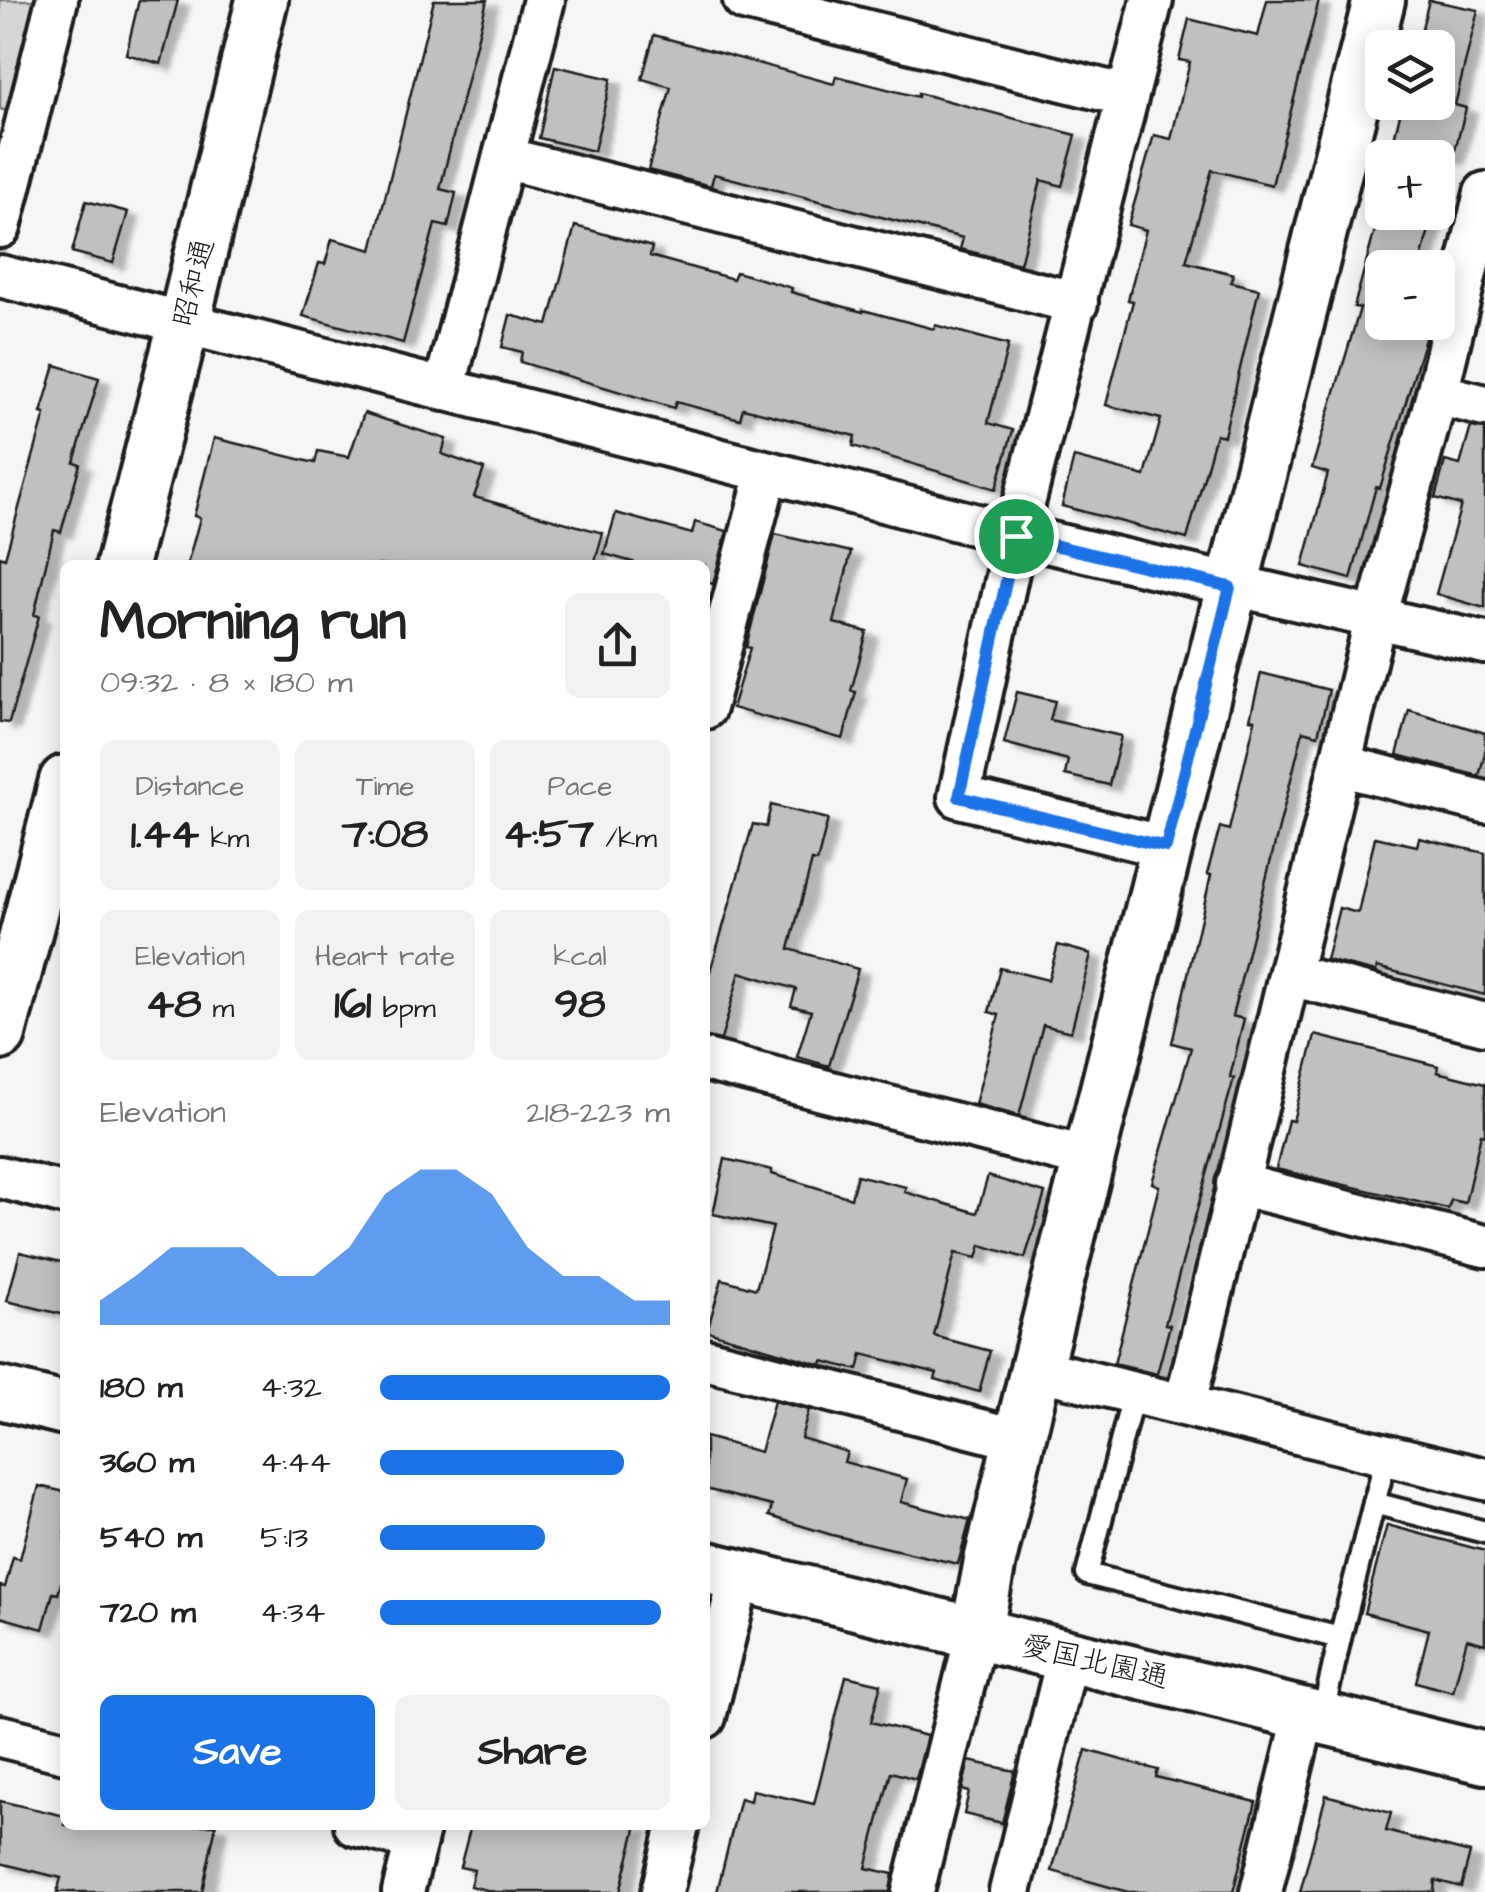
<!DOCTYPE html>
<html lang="en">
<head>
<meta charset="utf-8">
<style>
  :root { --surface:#fff; --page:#f2f2f2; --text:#222; --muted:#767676; --accent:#1a73e8 }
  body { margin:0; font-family:"Architects Daughter","Klee One",sans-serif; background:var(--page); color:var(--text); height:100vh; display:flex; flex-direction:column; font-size:38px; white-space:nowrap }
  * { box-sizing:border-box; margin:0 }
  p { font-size:32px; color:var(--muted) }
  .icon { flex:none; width:55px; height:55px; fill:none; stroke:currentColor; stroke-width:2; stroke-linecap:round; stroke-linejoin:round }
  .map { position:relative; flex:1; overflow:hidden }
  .details { position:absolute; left:60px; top:560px; width:650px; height:1270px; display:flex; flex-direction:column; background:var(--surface); border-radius:15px; box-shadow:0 5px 25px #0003 }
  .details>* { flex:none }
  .buttons { position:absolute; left:1365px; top:30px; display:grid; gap:20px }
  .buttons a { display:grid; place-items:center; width:90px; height:90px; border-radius:15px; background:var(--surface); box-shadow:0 5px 25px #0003; font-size:50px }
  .pin { position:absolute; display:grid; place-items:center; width:85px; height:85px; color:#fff; margin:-42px; border:5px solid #fff; border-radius:50%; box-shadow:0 2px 10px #0007 }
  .round { display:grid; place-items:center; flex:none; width:105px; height:105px; border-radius:15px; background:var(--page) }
  .head { display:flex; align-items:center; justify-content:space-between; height:170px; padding:0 40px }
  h1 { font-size:55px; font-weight:800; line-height:75px }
  .stats { display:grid; grid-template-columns:repeat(3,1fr); gap:15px; height:170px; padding:10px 40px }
  .stats div { display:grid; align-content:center; border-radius:15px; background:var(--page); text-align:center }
  .stats b { font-size:42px; font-weight:800 }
  .stats small { font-size:28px; font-weight:400 }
  .stats p { font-size:28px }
  .chart { height:280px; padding:20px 40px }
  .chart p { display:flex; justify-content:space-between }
  .chart svg { width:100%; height:180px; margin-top:10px; fill:var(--accent); opacity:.7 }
  .button { display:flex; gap:20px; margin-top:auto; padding:20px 40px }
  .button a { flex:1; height:115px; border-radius:15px; background:var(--accent); color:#fff; font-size:40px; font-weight:800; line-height:115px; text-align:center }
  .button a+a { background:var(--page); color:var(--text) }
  ul { padding:0 40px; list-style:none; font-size:32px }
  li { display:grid; grid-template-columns:160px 120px 1fr; align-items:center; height:75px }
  li i { height:25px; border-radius:12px; background:var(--accent) }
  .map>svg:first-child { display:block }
  .green { fill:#d6d6d6; stroke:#797979; stroke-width:2.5 }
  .building { fill:#c0c0c0; stroke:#1c1c1c; stroke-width:2.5; filter:url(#shadow) }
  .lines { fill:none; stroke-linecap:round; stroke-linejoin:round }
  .service-casing { stroke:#1c1c1c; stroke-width:28 }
  .minor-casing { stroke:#1c1c1c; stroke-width:48 }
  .tertiary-casing { stroke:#1c1c1c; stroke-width:58 }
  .service { stroke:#fff; stroke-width:20 }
  .minor { stroke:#fff; stroke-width:40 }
  .tertiary { stroke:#fff; stroke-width:50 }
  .route-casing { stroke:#fff; stroke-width:20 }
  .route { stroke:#1a73e8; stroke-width:12 }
  .labels { text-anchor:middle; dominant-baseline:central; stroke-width:9; stroke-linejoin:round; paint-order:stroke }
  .street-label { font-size:30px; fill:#1c1c1c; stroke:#fff }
</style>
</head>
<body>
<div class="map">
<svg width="1485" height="1892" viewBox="0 0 1485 1892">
  <defs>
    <filter id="shadow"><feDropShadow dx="11" dy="6" stdDeviation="2.5" flood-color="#0004"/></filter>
  </defs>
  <rect width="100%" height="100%" fill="#f6f6f6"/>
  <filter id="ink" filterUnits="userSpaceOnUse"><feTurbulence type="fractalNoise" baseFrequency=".01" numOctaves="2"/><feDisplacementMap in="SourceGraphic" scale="20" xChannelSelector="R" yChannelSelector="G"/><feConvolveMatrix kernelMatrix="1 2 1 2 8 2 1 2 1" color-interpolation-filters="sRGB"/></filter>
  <g filter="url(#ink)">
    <!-- green -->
    <polygon class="green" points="0,0 45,0 16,114 0,109"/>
    <!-- building -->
    <g class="building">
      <polygon points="139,0 178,0 161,64 126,54"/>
      <polygon points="434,0 487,0 440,189 456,193 448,227 435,224 403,343 303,316 319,263 325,264 332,239 372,250"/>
      <polygon points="1267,0 1319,0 1272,185 1212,170 1186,262 1233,274 1231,282 1259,289 1224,436 1216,434 1187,539 1062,506 1074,457 1145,476 1161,419 1106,405 1133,301 1128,300 1146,230 1128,225 1154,135 1171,139 1190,62 1179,60 1189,19 1258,36"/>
      <polygon points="1429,0 1478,10 1455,105 1466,108 1453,158 1393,143 1403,102 1438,102 1438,48 1417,48"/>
      <polygon points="654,35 834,84 836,76 918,97 918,93 1076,135 1062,186 1041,180 1020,264 960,249 963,238 714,174 711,186 648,170 671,87 642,79"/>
      <polygon points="555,66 611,79 594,151 539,138"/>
      <polygon points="86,201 128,212 113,263 72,252"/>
      <polygon points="1382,204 1382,212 1413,212 1432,218 1419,268 1382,268 1382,322 1430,322 1380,488 1376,487 1351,579 1303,566 1328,473 1312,468 1360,308 1354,307"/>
      <polygon points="575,226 652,247 650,256 733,279 736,272 792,288 791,292 863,312 863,310 934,329 935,325 1008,345 988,423 1013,430 996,489 853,446 855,436 743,408 740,419 676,402 674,408 520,362 522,352 502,347 510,315 548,325"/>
      <polygon points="55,365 99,378 74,462 80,464 61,532 54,530 34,615 39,616 9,723 0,722 0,556 5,558 45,414 41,413"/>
      <polygon points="364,413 446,439 442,454 484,469 474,497 603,533 594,565 187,565 200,518 194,516 214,438 315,463 318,451 349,457"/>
      <polygon points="1471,427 1485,429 1485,608 1436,594 1461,505 1435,498 1445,461 1460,465"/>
      <polygon points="616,513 692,534 695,522 727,531 713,584 705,582 705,565 643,565 604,554"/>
      <polygon points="775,534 851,552 834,623 867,632 851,691 856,692 843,739 732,708 750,648 746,647"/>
      <polygon points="1261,673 1329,690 1318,735 1303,731 1232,1016 1244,1019 1230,1077 1234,1078 1165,1324 1170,1325 1157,1374 1114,1364 1159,1186 1152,1183 1191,1048 1172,1043 1211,875 1207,874 1220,827 1229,830 1255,720 1250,719"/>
      <polygon points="1017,692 1055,701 1050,720 1121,736 1109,785 1065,775 1068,760 1004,743"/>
      <polygon points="1409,710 1485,733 1485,753 1479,776 1397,755"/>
      <polygon points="771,805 828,819 817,862 812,861 789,949 858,969 829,1066 797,1057 811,1011 791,1006 796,989 740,972 721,1040 705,1037 705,989 753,824 766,827"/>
      <polygon points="1375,837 1417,846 1419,838 1485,853 1485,995 1377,967 1376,972 1326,960 1339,908 1358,913"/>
      <polygon points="1058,945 1091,954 1071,1032 1043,1025 1019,1116 975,1104 999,1015 989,1012 1000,968 1048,980"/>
      <polygon points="1315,1035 1438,1066 1437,1072 1485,1084 1485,1135 1481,1134 1465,1203 1451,1200 1448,1209 1276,1169 1288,1120 1293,1121"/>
      <polygon points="725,1159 772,1170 772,1174 851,1198 857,1175 906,1187 904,1192 977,1213 988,1176 1045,1193 1025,1258 981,1245 977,1258 955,1253 934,1336 990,1351 979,1392 935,1379 937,1373 862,1354 858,1370 823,1361 822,1365 707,1331 722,1279 756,1289 773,1227 713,1214"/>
      <polygon points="20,1252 65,1263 65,1315 7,1301"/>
      <polygon points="774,1401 809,1410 801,1438 847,1452 844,1462 907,1479 901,1502 970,1520 958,1564 832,1535 769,1516 772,1506 705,1489 705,1437 760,1452"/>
      <polygon points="39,1486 65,1492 65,1569 58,1594 53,1593 43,1629 0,1617 0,1586 5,1587 13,1557 20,1559"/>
      <polygon points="1387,1525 1485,1551 1485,1644 1467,1639 1453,1692 1416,1682 1429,1630 1364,1613"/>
      <polygon points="846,1676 881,1684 871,1722 927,1736 916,1779 891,1772 866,1868 893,1874 890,1892 717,1892 740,1798 750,1801 752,1790 814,1804"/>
      <polygon points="1086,1750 1158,1770 1156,1777 1256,1802 1233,1892 1128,1892 1052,1871"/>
      <polygon points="969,1761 1015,1771 1002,1823 964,1814 969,1792 962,1790"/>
      <polygon points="1326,1795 1391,1813 1386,1831 1470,1853 1461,1887 1435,1880 1434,1892 1300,1892"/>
      <polygon points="0,1801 65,1816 65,1825 216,1825 202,1892 57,1892 61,1878 0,1863"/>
      <polygon points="471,1825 637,1825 620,1892 495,1892 470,1886 474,1870 460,1867"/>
    </g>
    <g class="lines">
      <defs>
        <g id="service">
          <polyline points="1134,1392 1087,1574 1340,1638 1374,1503 1485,1532"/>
          <polyline points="1374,1503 1387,1455"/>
          <polyline points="1322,1717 1340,1638"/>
        </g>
        <g id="minor">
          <polyline points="744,0 1127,96"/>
          <polyline points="1152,0 1016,535 959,797 1166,847"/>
          <polyline points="504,158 1077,303"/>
          <polyline points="0,227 57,0"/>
          <polyline points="0,276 1016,535 1485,643"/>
          <polyline points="444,390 544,0"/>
          <polyline points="1437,394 1485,406"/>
          <polyline points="705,708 767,472"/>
          <polyline points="1343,766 1485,802"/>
          <polyline points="1290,975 1485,1024"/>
          <polyline points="705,1060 1089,1158"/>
          <polyline points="0,1177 65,1194"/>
          <polyline points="1237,1184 1485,1246"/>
          <polyline points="705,1359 1020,1440"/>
          <polyline points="1036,1369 1485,1479"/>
          <polyline points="1185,1404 1376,617 1437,394 1485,193"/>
          <polyline points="705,1717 740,1576"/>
          <polyline points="0,1736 65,1752"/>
          <polyline points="355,1825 416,1840"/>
          <polyline points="403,1892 420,1825"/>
          <polyline points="662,1892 678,1825"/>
          <polyline points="913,1892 976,1635"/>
          <polyline points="1010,1892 1068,1655"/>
          <polyline points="1261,1892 1305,1713"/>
        </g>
        <g id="tertiary">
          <polyline points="122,565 184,323 262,0"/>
          <polyline points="0,1034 65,781"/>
          <polyline points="0,1393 65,1409"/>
          <polyline points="705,1567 1485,1758"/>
          <polyline points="976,1635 990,1561 1036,1369 1379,0"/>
        </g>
      </defs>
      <!-- service casing -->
      <use href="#service" class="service-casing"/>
      <!-- minor casing -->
      <use href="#minor" class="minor-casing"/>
      <!-- tertiary casing -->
      <use href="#tertiary" class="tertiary-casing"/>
      <!-- service -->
      <use href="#service" class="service"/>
      <!-- minor -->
      <use href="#minor" class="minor"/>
      <!-- tertiary -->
      <use href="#tertiary" class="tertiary"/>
    </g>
  </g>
  <g class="lines" filter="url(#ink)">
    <defs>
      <polygon id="route" points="1016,536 1230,587 1166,847 959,797"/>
    </defs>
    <!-- route casing -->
    <use href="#route" class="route-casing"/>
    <!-- route -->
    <use href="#route" class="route"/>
  </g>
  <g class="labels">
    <!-- street labels -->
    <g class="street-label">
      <text transform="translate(194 283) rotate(-76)">昭和通</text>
      <text transform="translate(1095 1662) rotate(13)">愛国北園通</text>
    </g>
  </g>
</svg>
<div class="buttons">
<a><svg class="icon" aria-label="layers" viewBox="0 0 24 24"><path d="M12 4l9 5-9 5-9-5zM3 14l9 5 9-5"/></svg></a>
<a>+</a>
<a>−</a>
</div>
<div class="pin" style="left:1016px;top:536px;background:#1e9e55"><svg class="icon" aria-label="arrive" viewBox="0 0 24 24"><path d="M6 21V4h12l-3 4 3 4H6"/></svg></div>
<section class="details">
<div class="head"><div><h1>Morning run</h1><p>09:32 · 8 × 180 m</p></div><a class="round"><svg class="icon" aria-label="share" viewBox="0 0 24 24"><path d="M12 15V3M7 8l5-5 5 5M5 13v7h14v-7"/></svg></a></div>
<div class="stats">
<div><p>Distance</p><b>1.44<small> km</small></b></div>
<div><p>Time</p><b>7:08</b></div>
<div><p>Pace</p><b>4:57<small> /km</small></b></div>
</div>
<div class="stats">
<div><p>Elevation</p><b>48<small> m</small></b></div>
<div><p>Heart rate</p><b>161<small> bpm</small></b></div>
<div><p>kcal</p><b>98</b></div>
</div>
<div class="chart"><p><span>Elevation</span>218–223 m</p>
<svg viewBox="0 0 160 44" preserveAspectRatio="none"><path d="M0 44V38L10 32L20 25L30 25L40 25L50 32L60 32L70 25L80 12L90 6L100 6L110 12L120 25L130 32L140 32L150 38L160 38V44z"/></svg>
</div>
<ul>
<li><b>180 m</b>4:32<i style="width:100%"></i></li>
<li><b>360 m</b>4:44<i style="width:84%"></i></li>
<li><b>540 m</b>5:13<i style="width:57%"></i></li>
<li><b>720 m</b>4:34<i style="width:97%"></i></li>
</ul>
<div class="button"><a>Save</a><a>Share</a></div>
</section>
</div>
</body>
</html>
